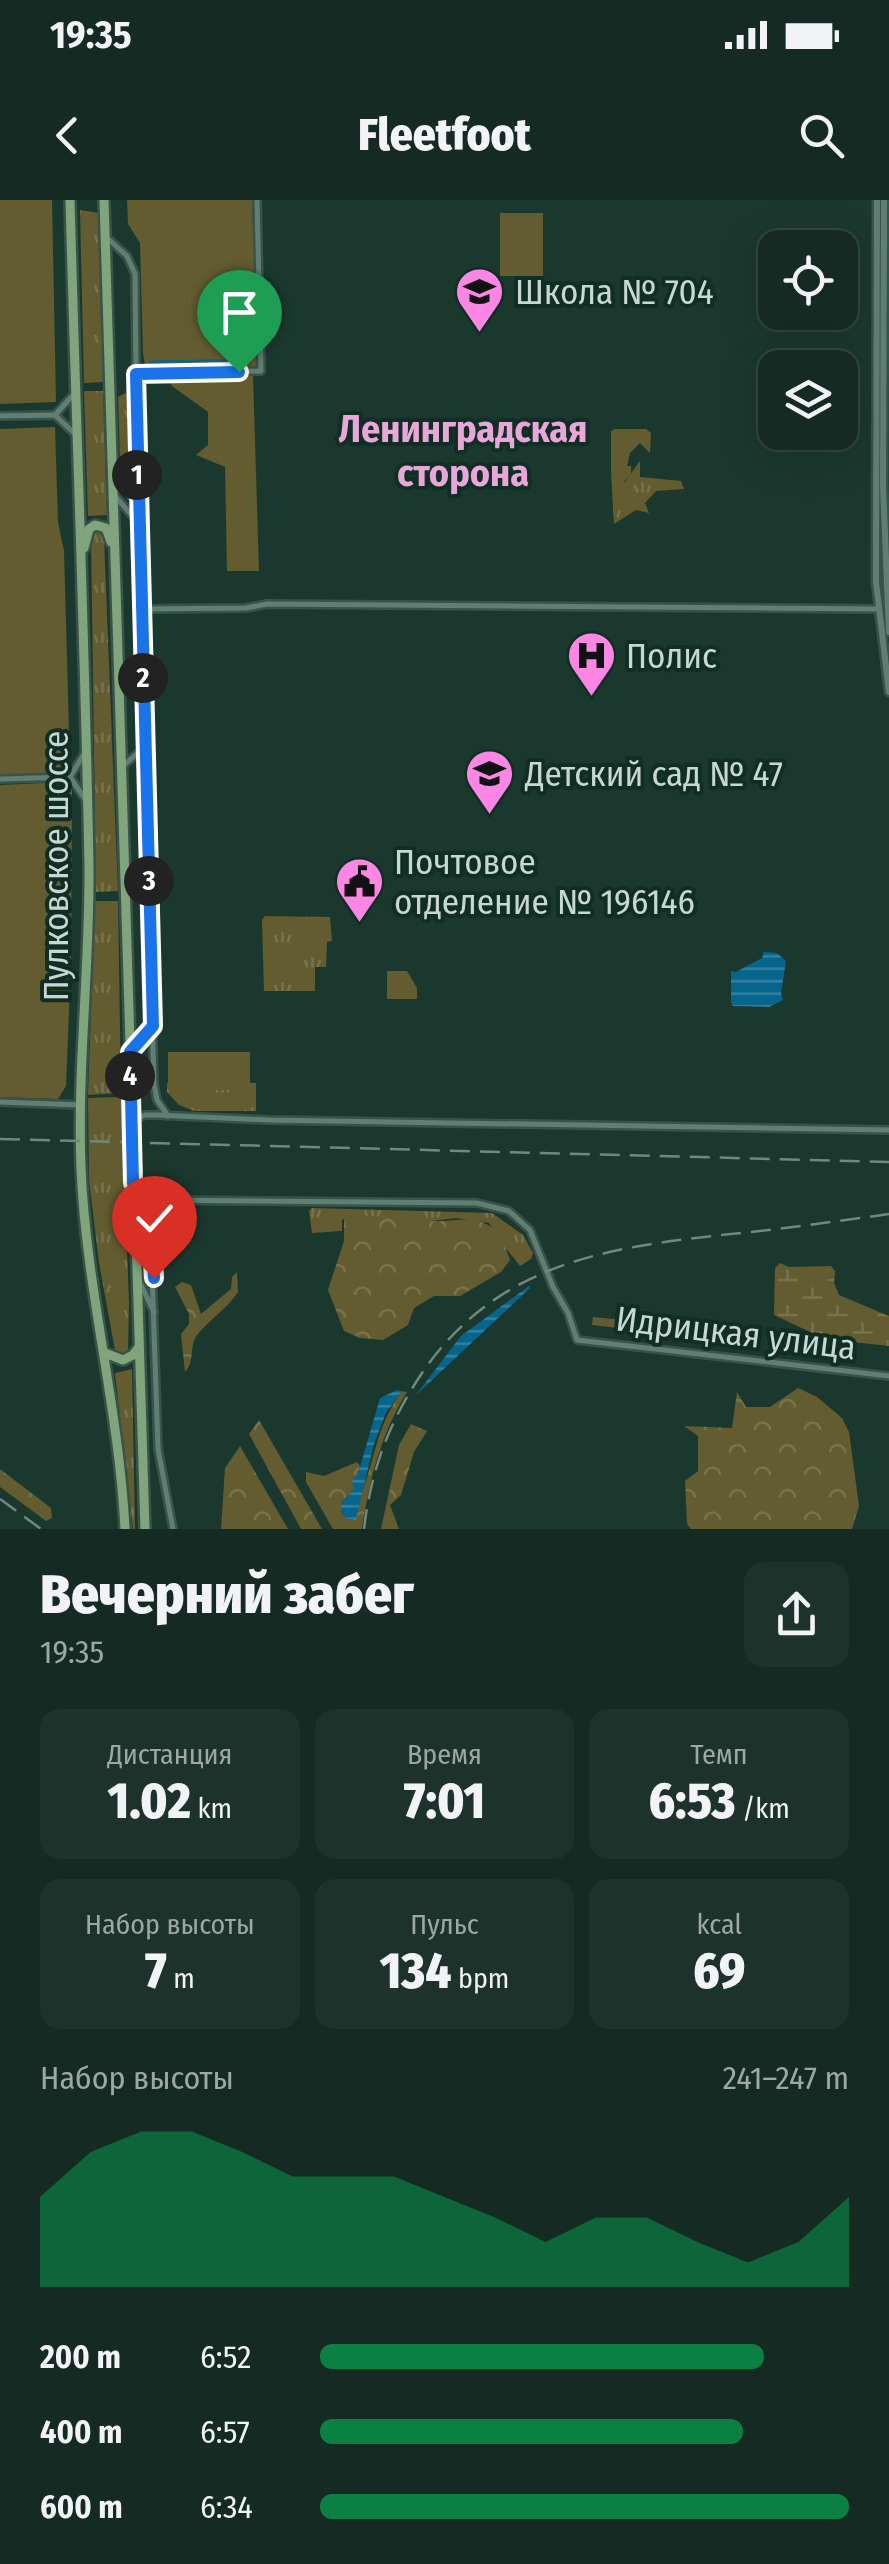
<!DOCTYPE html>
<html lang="ru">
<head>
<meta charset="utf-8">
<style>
  :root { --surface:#142a22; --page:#1d322a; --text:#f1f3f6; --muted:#9da7a5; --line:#334640; --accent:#0b8043 }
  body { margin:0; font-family:"Fira Sans Condensed",sans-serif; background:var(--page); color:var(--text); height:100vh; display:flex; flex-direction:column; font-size:38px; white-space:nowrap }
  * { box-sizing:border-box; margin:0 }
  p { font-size:32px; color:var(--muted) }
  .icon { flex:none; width:55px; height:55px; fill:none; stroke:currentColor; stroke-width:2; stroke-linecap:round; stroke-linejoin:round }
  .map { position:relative; height:1329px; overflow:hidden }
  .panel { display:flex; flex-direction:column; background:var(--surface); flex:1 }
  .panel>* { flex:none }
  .fabs { position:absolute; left:758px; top:30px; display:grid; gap:20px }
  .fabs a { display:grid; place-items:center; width:100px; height:100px; border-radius:20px; background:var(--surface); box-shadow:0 10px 40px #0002,0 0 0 2px var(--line); font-size:50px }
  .pin { position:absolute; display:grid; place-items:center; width:85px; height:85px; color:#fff; margin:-102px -42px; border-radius:50% 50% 50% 0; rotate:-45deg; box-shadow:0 0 10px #0007 }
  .pin .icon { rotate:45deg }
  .km { position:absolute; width:50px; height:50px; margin:-25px; border-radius:50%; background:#222; color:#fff; font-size:28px; line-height:50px; text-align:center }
  .round { display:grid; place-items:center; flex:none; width:105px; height:105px; border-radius:20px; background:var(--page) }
  .summary { display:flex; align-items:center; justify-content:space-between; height:170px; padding:0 40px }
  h1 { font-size:55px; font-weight:800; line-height:75px }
  .metrics { display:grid; grid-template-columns:repeat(3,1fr); gap:15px; height:170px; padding:10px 40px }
  .metrics div { display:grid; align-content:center; border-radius:20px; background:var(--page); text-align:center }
  .metrics b { font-size:50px; font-weight:800 }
  .metrics small { font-size:28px; font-weight:400 }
  .metrics p { font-size:28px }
  .chart { height:280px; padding:20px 40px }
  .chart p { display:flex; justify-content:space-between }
  .chart svg { width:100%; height:180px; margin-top:10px; fill:var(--accent); opacity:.7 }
  ul { padding:0 40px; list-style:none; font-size:32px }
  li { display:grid; grid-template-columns:160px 120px 1fr; align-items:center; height:75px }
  li i { height:25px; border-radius:12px; background:var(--accent) }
  .status { display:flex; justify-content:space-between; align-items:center; height:70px; padding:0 50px; background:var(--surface); direction:ltr }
  .status svg { height:28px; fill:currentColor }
  header { display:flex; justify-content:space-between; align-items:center; height:130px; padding:0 40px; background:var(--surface); font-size:45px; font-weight:800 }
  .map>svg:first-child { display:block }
  .grass { fill:url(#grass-tufts) }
  .forest { fill:url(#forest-crowns) }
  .wetland { fill:url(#wetland-marsh) }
  .green { fill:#625c30 }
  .water { fill:url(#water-rules) }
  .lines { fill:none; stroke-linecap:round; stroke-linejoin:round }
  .stream { stroke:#05658d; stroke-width:2.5 }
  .minor-casing { stroke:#39534a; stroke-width:10 }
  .tertiary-casing { stroke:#39534a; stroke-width:11 }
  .primary-casing { stroke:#39534a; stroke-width:14 }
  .minor { stroke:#607f73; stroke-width:5 }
  .tertiary { stroke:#607f73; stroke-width:6 }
  .primary { stroke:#80a47b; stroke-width:9 }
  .rail { stroke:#71877f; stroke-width:2.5; stroke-dasharray:20 10; stroke-linecap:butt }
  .route-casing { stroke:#fff; stroke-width:20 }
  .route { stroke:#1a73e8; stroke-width:12 }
  .labels { text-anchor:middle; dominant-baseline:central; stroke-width:8; stroke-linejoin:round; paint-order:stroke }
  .poi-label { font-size:35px; fill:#c8d8d1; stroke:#102e24; text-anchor:start }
  .street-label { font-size:35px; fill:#c8d8d1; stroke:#102e24 }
  .neighbourhood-label { font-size:38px; font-weight:bold; fill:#e8a7d8; stroke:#102e24 }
</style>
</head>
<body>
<div class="status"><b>19:35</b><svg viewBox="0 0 49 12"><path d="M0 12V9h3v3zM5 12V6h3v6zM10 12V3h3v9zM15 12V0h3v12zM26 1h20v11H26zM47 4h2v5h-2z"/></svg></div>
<header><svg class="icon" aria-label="back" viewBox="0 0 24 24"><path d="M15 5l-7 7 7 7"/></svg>Fleetfoot<svg class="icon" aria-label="search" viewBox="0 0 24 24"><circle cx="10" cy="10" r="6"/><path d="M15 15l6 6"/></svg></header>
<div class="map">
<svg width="889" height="1329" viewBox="0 0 889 1329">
  <defs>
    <pattern id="grass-tufts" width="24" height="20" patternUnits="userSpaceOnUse" patternTransform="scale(2.5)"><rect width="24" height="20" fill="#625c30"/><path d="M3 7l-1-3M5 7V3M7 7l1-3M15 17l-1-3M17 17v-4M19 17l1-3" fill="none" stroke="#77734d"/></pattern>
    <pattern id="forest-crowns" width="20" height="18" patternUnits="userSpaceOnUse" patternTransform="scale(2.5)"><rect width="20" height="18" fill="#625c30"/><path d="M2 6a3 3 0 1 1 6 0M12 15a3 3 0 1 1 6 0" fill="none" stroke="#77734d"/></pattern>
    <pattern id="wetland-marsh" width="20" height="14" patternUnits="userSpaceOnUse" patternTransform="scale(2.5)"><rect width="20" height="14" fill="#625c30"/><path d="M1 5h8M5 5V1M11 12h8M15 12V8" fill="none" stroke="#77734d"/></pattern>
    <pattern id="water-rules" width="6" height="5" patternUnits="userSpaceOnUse" patternTransform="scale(2.5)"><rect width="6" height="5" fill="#05658d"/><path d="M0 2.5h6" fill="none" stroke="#3481a1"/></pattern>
  </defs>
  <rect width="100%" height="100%" fill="#1b382e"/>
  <!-- grass -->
  <g class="grass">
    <polygon points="80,10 99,13 103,182 84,183"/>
    <polygon points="131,190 132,304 121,292 118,197"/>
    <polygon points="84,191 103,191 107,315 88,316"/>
    <polygon points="640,261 640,277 681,281 684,289 656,291 645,303 649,313 636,310 614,324 611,271 624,283"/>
    <polygon points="98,330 104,338 118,691 96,692 91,337"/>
    <polygon points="95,701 118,701 121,893 88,895"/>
    <polygon points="265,716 330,717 332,741 327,742 326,767 315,767 315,791 264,791 262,720"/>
    <polygon points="167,883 256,883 256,911 194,911 179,905 167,892"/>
    <polygon points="121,897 129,1101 128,1151 121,1156 115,1150 99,1063 89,980 88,898"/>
    <path d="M 312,1008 L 492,1013 L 523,1035 L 533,1053 L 531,1059 L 520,1066 C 509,1051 497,1040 489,1023 L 456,1018 L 416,1023 L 350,1015 L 342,1020 L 342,1031 L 312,1033 L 309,1011 Z"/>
    <polygon points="132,1169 135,1329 133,1329 115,1173"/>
  </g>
  <!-- forest -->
  <g class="forest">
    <path d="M 344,1014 C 373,1015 401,1019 430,1021 C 450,1023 473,1013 491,1027 C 501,1034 506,1049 510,1060 L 501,1072 L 460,1096 L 434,1096 L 414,1108 L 408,1125 L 383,1140 L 360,1138 L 344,1131 L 328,1090 L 344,1041 Z"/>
    <path d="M 237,1072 L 238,1092 C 227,1109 210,1119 198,1134 C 188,1146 196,1160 185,1172 L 181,1134 L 189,1124 L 189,1114 L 175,1087 L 182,1082 L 191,1085 L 201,1114 L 231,1089 L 232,1077 Z"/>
    <polygon points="593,1117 693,1127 691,1136 592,1125"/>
    <polygon points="798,1188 817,1197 842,1218 849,1232 859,1306 852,1329 691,1329 687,1324 685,1281 698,1271 698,1236 684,1226 732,1228 737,1192 746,1207 770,1207"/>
    <path d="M 402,1191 L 407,1192 C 380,1236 370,1278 362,1329 L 333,1329 L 306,1282 L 306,1272 L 324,1276 L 357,1262 L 360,1266 L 354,1289 L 341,1303 L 341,1313 L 348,1319 C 374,1283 370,1233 402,1191 Z"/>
    <polygon points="259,1220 322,1329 301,1329 249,1234"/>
    <polygon points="411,1224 427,1231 414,1252 401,1295 390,1305 399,1329 381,1329 399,1245"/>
    <polygon points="240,1246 288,1329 221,1329 225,1268"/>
    <polygon points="0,1269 51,1308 52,1318 46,1321 0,1287"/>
  </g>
  <!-- wetland -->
  <polygon class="wetland" points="780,1063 789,1067 831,1066 835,1071 834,1083 839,1095 889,1116 889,1146 825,1139 774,1115 775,1068"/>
  <!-- green -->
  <g class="green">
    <polygon points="0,0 52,0 56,202 0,204"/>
    <polygon points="127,0 252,0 258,162 254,168 146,170 143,154 140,43 128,24"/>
    <rect x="500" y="13" width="43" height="63"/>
    <polygon points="253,175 259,371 227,371 225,267 196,255 208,245 208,212 172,186 167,177"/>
    <polygon points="55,227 58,322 64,351 70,567 67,573 0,576 0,229"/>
    <polygon points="615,229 646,229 651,233 650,253 640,243 630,253 627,266 631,266 631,274 623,283 611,271 611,231"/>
    <polygon points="67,582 72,590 71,761 66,886 58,899 0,897 0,585"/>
    <polygon points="387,771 407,771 417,788 417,799 387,799"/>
    <rect x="168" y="852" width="82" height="38"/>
  </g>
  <!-- water -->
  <g class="water">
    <polygon points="764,752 777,753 786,761 781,793 783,800 769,807 733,806 731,803 731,771 736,772 762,758"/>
    <polygon points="529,1086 530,1088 416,1195 461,1136"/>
    <polygon points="397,1190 402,1191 386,1213 374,1244 356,1319 348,1319 341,1313 341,1303 354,1289 352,1280 358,1274 380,1198"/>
  </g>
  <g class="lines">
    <!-- stream -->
    <polyline class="stream" points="150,162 235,160"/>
    <defs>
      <g id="minor">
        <polyline points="105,36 127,56 135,74 137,272 154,884 157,900 168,916"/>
        <polyline points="136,174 261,171 257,0"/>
        <polyline points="55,215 73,195"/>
        <polyline points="0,216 55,215 74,233"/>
        <polyline points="114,295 136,320"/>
        <polyline points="141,409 246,408 267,404 879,409"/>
        <polyline points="124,565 145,547"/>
        <polyline points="70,577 85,599"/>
        <polyline points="0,579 70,577 84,554"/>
        <polyline points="132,850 153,826"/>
        <polyline points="0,902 81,905"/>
        <polyline points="134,920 145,915 157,915 269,920 889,930"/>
        <polyline points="135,985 147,996 161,1000 477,1003 509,1011 530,1030 553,1087 568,1113 577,1140 889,1176"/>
        <polyline points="161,1000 150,1013 158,1249 173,1329"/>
        <polyline points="139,1081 154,1112"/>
      </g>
      <g id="tertiary">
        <polyline points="877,0 876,382 889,492"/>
        <polyline points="884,0 883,286 889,432"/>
      </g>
      <g id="primary">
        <path d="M 70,0 C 76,222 85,444 89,666 C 90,767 77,867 81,968 C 86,1089 119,1208 125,1329"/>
        <polyline points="104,0 145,1329"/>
        <polyline points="84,348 89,329 95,325 106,328 111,342"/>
        <polyline points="105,1153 123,1160 133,1155 139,1147"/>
      </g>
    </defs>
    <!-- minor casing -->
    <use href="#minor" class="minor-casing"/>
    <!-- tertiary casing -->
    <use href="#tertiary" class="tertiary-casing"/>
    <!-- primary casing -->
    <use href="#primary" class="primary-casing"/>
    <!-- minor -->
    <use href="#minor" class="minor"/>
    <!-- tertiary -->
    <use href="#tertiary" class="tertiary"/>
    <!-- primary -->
    <use href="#primary" class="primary"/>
    <!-- rail -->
    <g class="rail">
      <polyline points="0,939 889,962"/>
      <polyline points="0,1299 41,1329"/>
      <path d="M 364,1329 C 371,1270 389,1222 422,1173 C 504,1053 628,1045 760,1031 C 803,1026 846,1020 889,1014"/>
    </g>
  </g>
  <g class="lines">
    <defs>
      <polyline id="route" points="154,1078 150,1013 161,1000 146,996 133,983 130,852 153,826 136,174 239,172"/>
    </defs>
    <!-- route casing -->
    <use href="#route" class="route-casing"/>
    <!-- route -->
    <use href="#route" class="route"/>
  </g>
  <!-- icons -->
  <defs>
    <symbol id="school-pin" viewBox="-11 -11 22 30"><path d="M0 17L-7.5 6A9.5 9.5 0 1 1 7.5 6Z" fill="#fc86e3" stroke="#102e24"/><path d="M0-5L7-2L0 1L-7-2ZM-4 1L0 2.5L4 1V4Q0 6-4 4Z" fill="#111"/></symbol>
    <symbol id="hospital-pin" viewBox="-11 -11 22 30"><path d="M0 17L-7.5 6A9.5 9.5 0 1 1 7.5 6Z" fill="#fc86e3" stroke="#102e24"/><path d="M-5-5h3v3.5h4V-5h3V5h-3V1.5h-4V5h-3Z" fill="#111"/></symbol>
    <symbol id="civic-pin" viewBox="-11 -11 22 30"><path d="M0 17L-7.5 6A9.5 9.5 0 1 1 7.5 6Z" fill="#fc86e3" stroke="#102e24"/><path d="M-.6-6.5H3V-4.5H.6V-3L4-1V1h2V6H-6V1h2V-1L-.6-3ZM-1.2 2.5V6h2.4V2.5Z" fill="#111"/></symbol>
  </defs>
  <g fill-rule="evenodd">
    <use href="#school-pin" x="452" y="64" width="55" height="75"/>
    <use href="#hospital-pin" x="564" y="428" width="55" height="75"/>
    <use href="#school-pin" x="462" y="546" width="55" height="75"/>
    <use href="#civic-pin" x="332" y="654" width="55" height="75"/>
  </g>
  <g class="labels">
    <!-- poi labels -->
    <g class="poi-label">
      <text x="515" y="92">Школа № 704</text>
      <text x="626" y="456">Полис</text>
      <text x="525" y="574">Детский сад № 47</text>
      <text x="394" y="662">Почтовое<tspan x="394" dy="40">отделение № 196146</tspan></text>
    </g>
    <!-- street labels -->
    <g class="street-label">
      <text transform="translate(56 666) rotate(-90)">Пулковское шоссе</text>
      <text transform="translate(736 1133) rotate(7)">Идрицкая улица</text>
    </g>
    <!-- neighbourhood labels -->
    <g class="neighbourhood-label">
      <text x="463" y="229">Ленинградская<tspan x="463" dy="44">сторона</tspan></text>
    </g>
  </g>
</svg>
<div class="fabs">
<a><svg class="icon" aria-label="locate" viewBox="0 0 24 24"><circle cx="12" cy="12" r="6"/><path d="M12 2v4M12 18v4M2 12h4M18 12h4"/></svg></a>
<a><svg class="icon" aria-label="layers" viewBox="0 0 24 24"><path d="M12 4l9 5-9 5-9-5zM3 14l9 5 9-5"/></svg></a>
</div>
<div class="pin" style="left:239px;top:172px;background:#1e9e55"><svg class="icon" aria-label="arrive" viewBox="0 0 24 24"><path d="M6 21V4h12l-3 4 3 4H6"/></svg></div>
<div class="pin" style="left:154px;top:1078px;background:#d93025"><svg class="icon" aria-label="check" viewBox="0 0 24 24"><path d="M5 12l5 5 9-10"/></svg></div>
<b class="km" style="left:137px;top:275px">1</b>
<b class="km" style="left:143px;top:478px">2</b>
<b class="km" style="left:149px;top:681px">3</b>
<b class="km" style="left:130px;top:876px">4</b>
</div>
<section class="panel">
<div class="summary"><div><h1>Вечерний забег</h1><p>19:35</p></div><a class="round"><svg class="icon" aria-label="share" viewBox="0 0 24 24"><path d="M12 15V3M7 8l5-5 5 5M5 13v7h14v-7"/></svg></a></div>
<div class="metrics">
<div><p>Дистанция</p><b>1.02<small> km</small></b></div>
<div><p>Время</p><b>7:01</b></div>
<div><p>Темп</p><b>6:53<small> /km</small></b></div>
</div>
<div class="metrics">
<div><p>Набор высоты</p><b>7<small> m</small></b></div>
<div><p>Пульс</p><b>134<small> bpm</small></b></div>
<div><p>kcal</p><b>69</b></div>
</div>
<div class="chart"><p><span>Набор высоты</span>241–247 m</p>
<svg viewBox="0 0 160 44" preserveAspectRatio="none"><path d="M0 44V22L10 11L20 6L30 6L40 11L50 17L60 17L70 17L80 22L90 27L100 33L110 27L120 27L130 33L140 38L150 33L160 22V44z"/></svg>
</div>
<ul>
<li><b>200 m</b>6:52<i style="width:84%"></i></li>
<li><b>400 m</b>6:57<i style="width:80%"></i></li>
<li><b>600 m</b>6:34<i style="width:100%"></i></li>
</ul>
</section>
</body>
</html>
